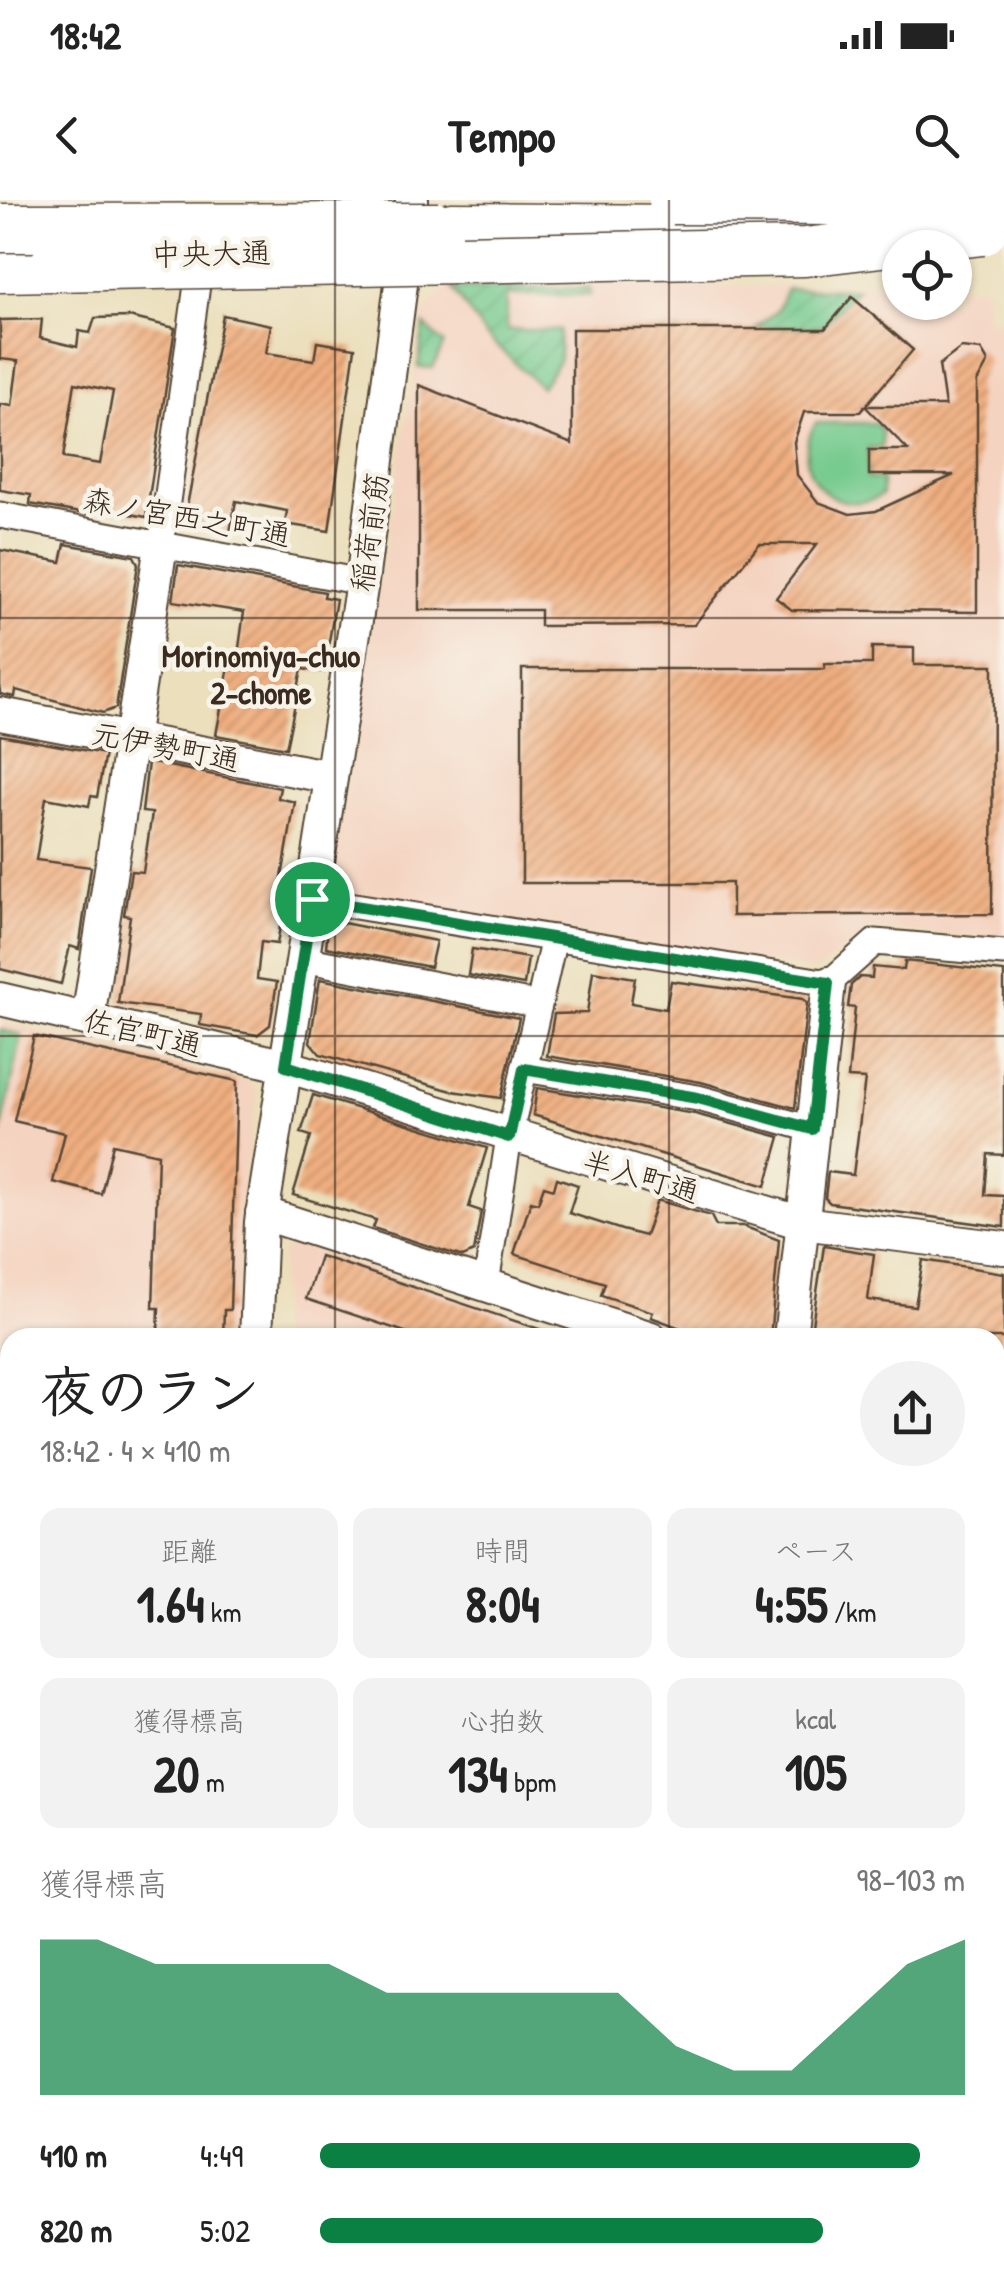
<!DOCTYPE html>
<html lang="ja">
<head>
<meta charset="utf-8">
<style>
  :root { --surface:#fff; --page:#f2f2f2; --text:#222; --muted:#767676; --accent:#0b8043 }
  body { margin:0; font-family:"Patrick Hand","Klee One",sans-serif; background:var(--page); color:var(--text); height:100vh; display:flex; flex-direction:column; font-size:38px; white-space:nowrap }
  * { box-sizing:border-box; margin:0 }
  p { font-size:32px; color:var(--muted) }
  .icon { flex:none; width:55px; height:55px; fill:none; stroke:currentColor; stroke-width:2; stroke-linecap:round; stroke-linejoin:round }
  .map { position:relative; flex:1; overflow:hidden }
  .side { position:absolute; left:0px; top:1128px; width:1005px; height:962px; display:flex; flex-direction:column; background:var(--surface); border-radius:30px 30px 0 0; box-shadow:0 2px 8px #0004 }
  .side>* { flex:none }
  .fabs { position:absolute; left:882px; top:30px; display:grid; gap:20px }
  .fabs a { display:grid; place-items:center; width:90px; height:90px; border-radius:50%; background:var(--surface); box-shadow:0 2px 8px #0004; font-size:50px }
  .pin { position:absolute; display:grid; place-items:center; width:85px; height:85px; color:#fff; margin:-42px; border:5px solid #fff; border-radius:50%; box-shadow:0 2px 10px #0007 }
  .round { display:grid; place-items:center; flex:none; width:105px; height:105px; border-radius:52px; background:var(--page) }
  .headline { display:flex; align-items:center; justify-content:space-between; height:170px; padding:0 40px }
  h1 { font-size:55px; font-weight:800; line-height:75px }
  .figures { display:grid; grid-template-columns:repeat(3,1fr); gap:15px; height:170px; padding:10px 40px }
  .figures div { display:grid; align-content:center; border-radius:20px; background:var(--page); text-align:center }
  .figures b { font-size:50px; font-weight:800 }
  .figures small { font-size:28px; font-weight:400 }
  .figures p { font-size:28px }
  .chart { height:280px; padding:20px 40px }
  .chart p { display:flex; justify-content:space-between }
  .chart svg { width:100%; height:180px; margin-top:10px; fill:var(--accent); opacity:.7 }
  ul { padding:0 40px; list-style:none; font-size:32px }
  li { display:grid; grid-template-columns:160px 120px 1fr; align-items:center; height:75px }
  li i { height:25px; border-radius:12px; background:var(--accent) }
  .status { display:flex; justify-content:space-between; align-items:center; height:70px; padding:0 50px; background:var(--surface); direction:ltr }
  .status svg { height:28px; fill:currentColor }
  header { display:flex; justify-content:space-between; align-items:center; height:130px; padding:0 40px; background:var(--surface); font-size:45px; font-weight:800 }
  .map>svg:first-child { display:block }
  .built { fill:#f4d3c0 }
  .park { fill:#77cb8f; stroke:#597a56; stroke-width:2.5 }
  .garden { fill:url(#garden-furrows); stroke:#597a56; stroke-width:2.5 }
  .building { fill:url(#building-hatch); fill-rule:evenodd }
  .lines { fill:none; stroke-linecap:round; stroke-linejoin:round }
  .minor-casing { stroke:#554536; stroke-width:29 }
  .tertiary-casing { stroke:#554536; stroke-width:36 }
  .motorway-casing { stroke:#554536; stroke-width:51 }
  .minor { stroke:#fff; stroke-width:25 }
  .tertiary { stroke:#fff; stroke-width:32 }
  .motorway { stroke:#fff; stroke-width:48 }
  .motorway-bridge-casing { stroke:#554536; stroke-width:51; stroke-linecap:butt }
  .motorway-bridge { stroke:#fff; stroke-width:48 }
  .route-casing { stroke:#fff; stroke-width:20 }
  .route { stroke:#0b8043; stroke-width:12 }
  .grid { fill:none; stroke:#3b2a1e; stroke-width:2.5; stroke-opacity:0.55 }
  .labels { text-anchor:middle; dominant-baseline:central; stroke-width:9; stroke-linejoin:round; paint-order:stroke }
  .street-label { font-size:30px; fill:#3b2a1e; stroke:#f7f3e8 }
  .neighbourhood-label { font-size:32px; font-weight:bold; fill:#3b2a1e; stroke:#f7f3e8 }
</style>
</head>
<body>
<div class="status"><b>18:42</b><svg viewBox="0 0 49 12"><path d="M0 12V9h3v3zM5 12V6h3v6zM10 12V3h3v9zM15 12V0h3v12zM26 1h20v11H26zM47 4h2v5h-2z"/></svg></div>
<header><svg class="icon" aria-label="back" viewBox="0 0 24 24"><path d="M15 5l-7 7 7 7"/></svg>Tempo<svg class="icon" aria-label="search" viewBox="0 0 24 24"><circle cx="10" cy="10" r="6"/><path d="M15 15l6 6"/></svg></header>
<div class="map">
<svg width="1004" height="2089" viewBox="0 0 1004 2089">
  <defs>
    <pattern id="garden-furrows" width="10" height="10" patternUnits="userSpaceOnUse" patternTransform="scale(2.5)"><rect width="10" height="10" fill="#77cb8f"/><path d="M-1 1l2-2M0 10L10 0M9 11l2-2" fill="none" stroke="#68ae7b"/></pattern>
    <pattern id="building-hatch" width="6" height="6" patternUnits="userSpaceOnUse" patternTransform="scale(2.5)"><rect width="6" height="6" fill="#f0af80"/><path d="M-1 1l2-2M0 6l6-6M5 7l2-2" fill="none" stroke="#c48f68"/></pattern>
  </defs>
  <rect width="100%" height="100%" fill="#f7f3e8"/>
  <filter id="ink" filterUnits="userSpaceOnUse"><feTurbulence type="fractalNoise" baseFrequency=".01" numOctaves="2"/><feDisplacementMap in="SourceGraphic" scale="20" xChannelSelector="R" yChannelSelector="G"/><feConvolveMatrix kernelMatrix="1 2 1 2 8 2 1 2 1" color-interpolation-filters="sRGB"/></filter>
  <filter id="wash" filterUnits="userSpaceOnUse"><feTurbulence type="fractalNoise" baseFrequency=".0048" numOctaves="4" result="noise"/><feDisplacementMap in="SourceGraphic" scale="40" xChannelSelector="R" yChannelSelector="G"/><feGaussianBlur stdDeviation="2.25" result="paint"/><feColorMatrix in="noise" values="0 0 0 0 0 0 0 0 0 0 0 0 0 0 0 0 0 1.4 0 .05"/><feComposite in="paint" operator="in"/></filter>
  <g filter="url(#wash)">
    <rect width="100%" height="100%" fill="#ebdfbc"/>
    <!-- built -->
    <g class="built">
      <polygon points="448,84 900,86 900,102 955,102 955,86 985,86 986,118 1004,119 1004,739 869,729 816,771 341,694 331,684 424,112"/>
      <polygon points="0,822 247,881 258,894 243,978 235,1137 10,1138 10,1463 0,1460"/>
      <polygon points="295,1045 589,1137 278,1138 282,1052"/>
      <polygon points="0,1637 8,1647 10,2080 17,2080 17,2089 0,2089"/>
    </g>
    <!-- park -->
    <g class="park">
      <path d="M 816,223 L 875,223 L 882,230 L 882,247 L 868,248 L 868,278 L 882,279 L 882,295 C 833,322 786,269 816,223 Z"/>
      <polygon points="0,830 22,835 0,937"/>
    </g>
    <!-- garden -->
    <g class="garden">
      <polygon points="452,88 590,88 590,95 507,95 507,130 560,130 559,161 541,187 486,136"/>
      <polygon points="787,89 856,89 822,127 756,127 777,111"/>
      <polygon points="424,125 444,144 433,168 418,167"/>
    </g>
    <g id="blocks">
      <!-- building -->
      <g class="building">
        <polygon points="852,97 913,150 860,212 804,212 794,242 797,275 818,302 850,314 876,311 954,275 869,275 869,250 908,250 865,206 945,206 939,165 961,148 981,150 988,162 977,182 977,412 792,410 776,398 817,344 759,344 694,425 540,426 540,410 419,410 419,185 572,244 572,129 825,129"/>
        <polygon points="223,115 271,125 266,153 314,160 317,142 355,148 329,331 285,324 287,311 236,301 230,332 184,322"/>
        <path d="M 129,117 L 175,128 L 146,317 L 88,306 L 86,314 L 30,304 L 31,295 L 0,290 L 0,204 L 12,206 L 18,161 L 0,159 L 0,120 L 42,119 L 40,138 L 77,147 L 79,131 L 90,133 L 95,118 ZM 75,183 L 113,191 L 100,264 L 63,258 Z"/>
        <polygon points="65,344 134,356 138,364 116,508 103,513 16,490 15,497 0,494 0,350 61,362"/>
        <polygon points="178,365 325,392 324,397 336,399 324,472 302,469 286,548 216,535 230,461 237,462 244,412 173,401"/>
        <polygon points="872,447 914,448 914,465 993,465 992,714 732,716 732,683 522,683 522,469 825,469 825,464 872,464"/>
        <polygon points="0,535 105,554 97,597 91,596 89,606 46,598 36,660 91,667 79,749 70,746 61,784 0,769"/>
        <polygon points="148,562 280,588 278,598 295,602 281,683 292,685 288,711 283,710 277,744 261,742 257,779 277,782 270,825 257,835 200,825 201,814 118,803 130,716 124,715 131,671 143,672 152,613 142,612"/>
        <polygon points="338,722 436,741 430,767 326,747 328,728"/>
        <polygon points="472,749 528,758 524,785 468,775"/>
        <polygon points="905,761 1004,772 1004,955 988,954 985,995 1004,996 1004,1027 830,1003 825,998 828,972 853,975 865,879 848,878 855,808 848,807 851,785 860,777 872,778 873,767 904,770"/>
        <polygon points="593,771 635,778 631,803 666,809 671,781 803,799 807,803 795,908 701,882 547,856 554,814 587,813"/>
        <polygon points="320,779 519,818 501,898 452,891 320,854 310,842"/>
        <polygon points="34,836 237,881 230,1110 224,1110 223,1138 158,1134 159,1108 153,1108 158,954 113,944 101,994 53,982 65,933 14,921"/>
        <polygon points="537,888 695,914 780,937 766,986 533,915"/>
        <polygon points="313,895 487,948 469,1007 481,1011 474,1052 463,1057 373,1028 376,1020 293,995 311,936 301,933"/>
        <polygon points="557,978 578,985 569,1013 622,1030 645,1036 657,1000 711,1016 716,1026 743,1026 779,1040 770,1138 707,1138 651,1117 653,1112 601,1095 605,1083 514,1054 531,1001 538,1003 544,986 554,989"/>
        <polygon points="824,1046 874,1054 868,1100 915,1106 923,1060 1004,1073 1004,1138 810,1138"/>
        <polygon points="320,1056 554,1134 554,1138 423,1138 306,1099"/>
      </g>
    </g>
  </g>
  <g filter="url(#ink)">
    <use href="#blocks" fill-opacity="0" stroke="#554536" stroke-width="2.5"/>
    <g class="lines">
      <defs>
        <g id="minor">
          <polyline points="0,315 362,382"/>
          <polyline points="161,345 197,85"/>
          <polyline points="312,699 829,783 875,742 1004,753"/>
          <polyline points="303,759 539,805"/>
          <polyline points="524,869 698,898 812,929"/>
          <polyline points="486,1084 509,937 554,738"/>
          <polyline points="995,1693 1004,1694"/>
          <polyline points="131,2080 131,2089"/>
          <polyline points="528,2080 585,2089"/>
          <polyline points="213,2089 292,2080"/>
        </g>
        <g id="tertiary">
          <polyline points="0,514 331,577"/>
          <polyline points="0,799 286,866 802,1023 1004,1048"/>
          <polyline points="88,819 161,345"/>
          <polyline points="262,1013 651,1138"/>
          <polyline points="256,1138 261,1022 362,382 412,0"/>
          <polyline points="790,1138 829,783"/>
          <polyline points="995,1211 1004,1213"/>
          <polyline points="995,1368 1004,1363"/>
          <polyline points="0,1486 10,1489"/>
          <polyline points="995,1610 1004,1550"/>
          <polyline points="0,1620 10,1622"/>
          <polyline points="995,1817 1004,1819"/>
          <polyline points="995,2061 1004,2063"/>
          <polyline points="36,2080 36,2089"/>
          <polyline points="292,2080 293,2089"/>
          <polyline points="460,2080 460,2089"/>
          <polyline points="680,2089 682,2080"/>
          <polyline points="899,2089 901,2080"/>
        </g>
        <g id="motorway">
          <polyline points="452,27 796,30"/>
          <polyline points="0,68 53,67"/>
        </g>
      </defs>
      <!-- minor casing -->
      <use href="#minor" class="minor-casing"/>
      <!-- tertiary casing -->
      <use href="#tertiary" class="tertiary-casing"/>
      <!-- motorway casing -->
      <use href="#motorway" class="motorway-casing"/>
      <!-- minor -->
      <use href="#minor" class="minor"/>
      <!-- tertiary -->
      <use href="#tertiary" class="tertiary"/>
      <!-- motorway -->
      <use href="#motorway" class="motorway"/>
      <defs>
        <g id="motorway-bridge">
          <polyline points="673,0 1004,2"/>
          <polyline points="0,28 439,27"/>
          <polyline points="53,67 805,52 982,31"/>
        </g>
      </defs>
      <!-- motorway-bridge casing -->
      <use href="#motorway-bridge" class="motorway-bridge-casing"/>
      <!-- motorway-bridge -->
      <use href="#motorway-bridge" class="motorway-bridge"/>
    </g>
  </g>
  <g class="lines" filter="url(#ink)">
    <defs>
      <polygon id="route" points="312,699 828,783 812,929 698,898 524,869 509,937 286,866"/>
    </defs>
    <!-- route casing -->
    <use href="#route" class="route-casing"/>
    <!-- route -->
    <use href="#route" class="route"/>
  </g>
  <!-- grid -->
  <path class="grid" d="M 335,0 L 335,1138M 669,0 L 669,1138M 0,418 L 1004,418M 0,836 L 1004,836M 0,1253 L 10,1253M 995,1253 L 1004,1253M 0,1671 L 10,1671M 995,1671 L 1004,1671M 335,2080 L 335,2089M 669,2080 L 669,2089"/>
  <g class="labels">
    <!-- street labels -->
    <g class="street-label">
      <text transform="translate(211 53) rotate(-1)">中央大通</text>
      <text transform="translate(187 317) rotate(10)">森ノ宮西之町通</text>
      <text transform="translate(369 332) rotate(-82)">稲荷前筋</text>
      <text transform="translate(166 546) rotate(11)">元伊勢町通</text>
      <text transform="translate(143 832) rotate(13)">佐官町通</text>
      <text transform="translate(641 976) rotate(16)">半入町通</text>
    </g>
    <!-- neighbourhood labels -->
    <g class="neighbourhood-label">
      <text x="261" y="455">Morinomiya-chuo<tspan x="261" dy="37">2-chome</tspan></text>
    </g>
  </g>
</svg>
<div class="fabs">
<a><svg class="icon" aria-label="locate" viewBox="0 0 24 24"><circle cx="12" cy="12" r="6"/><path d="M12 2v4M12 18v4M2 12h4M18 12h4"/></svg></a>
</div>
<div class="pin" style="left:312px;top:699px;background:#1e9e55"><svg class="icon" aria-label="arrive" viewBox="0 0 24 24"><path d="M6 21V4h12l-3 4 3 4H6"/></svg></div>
<section class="side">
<div class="headline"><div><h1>夜のラン</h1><p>18:42 · 4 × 410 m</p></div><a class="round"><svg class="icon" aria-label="share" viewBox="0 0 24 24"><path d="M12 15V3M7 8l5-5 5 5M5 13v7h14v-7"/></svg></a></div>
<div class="figures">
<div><p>距離</p><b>1.64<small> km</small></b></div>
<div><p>時間</p><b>8:04</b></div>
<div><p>ペース</p><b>4:55<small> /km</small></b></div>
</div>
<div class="figures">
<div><p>獲得標高</p><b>20<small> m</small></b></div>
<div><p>心拍数</p><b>134<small> bpm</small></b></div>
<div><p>kcal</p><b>105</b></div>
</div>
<div class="chart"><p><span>獲得標高</span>98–103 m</p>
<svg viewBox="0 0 160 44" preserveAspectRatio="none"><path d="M0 44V6L10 6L20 12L30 12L40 12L50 12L60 19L70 19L80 19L90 19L100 19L110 32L120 38L130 38L140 25L150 12L160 6V44z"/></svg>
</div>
<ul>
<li><b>410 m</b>4:49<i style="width:93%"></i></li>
<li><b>820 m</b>5:02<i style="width:78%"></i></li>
</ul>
</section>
</div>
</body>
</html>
